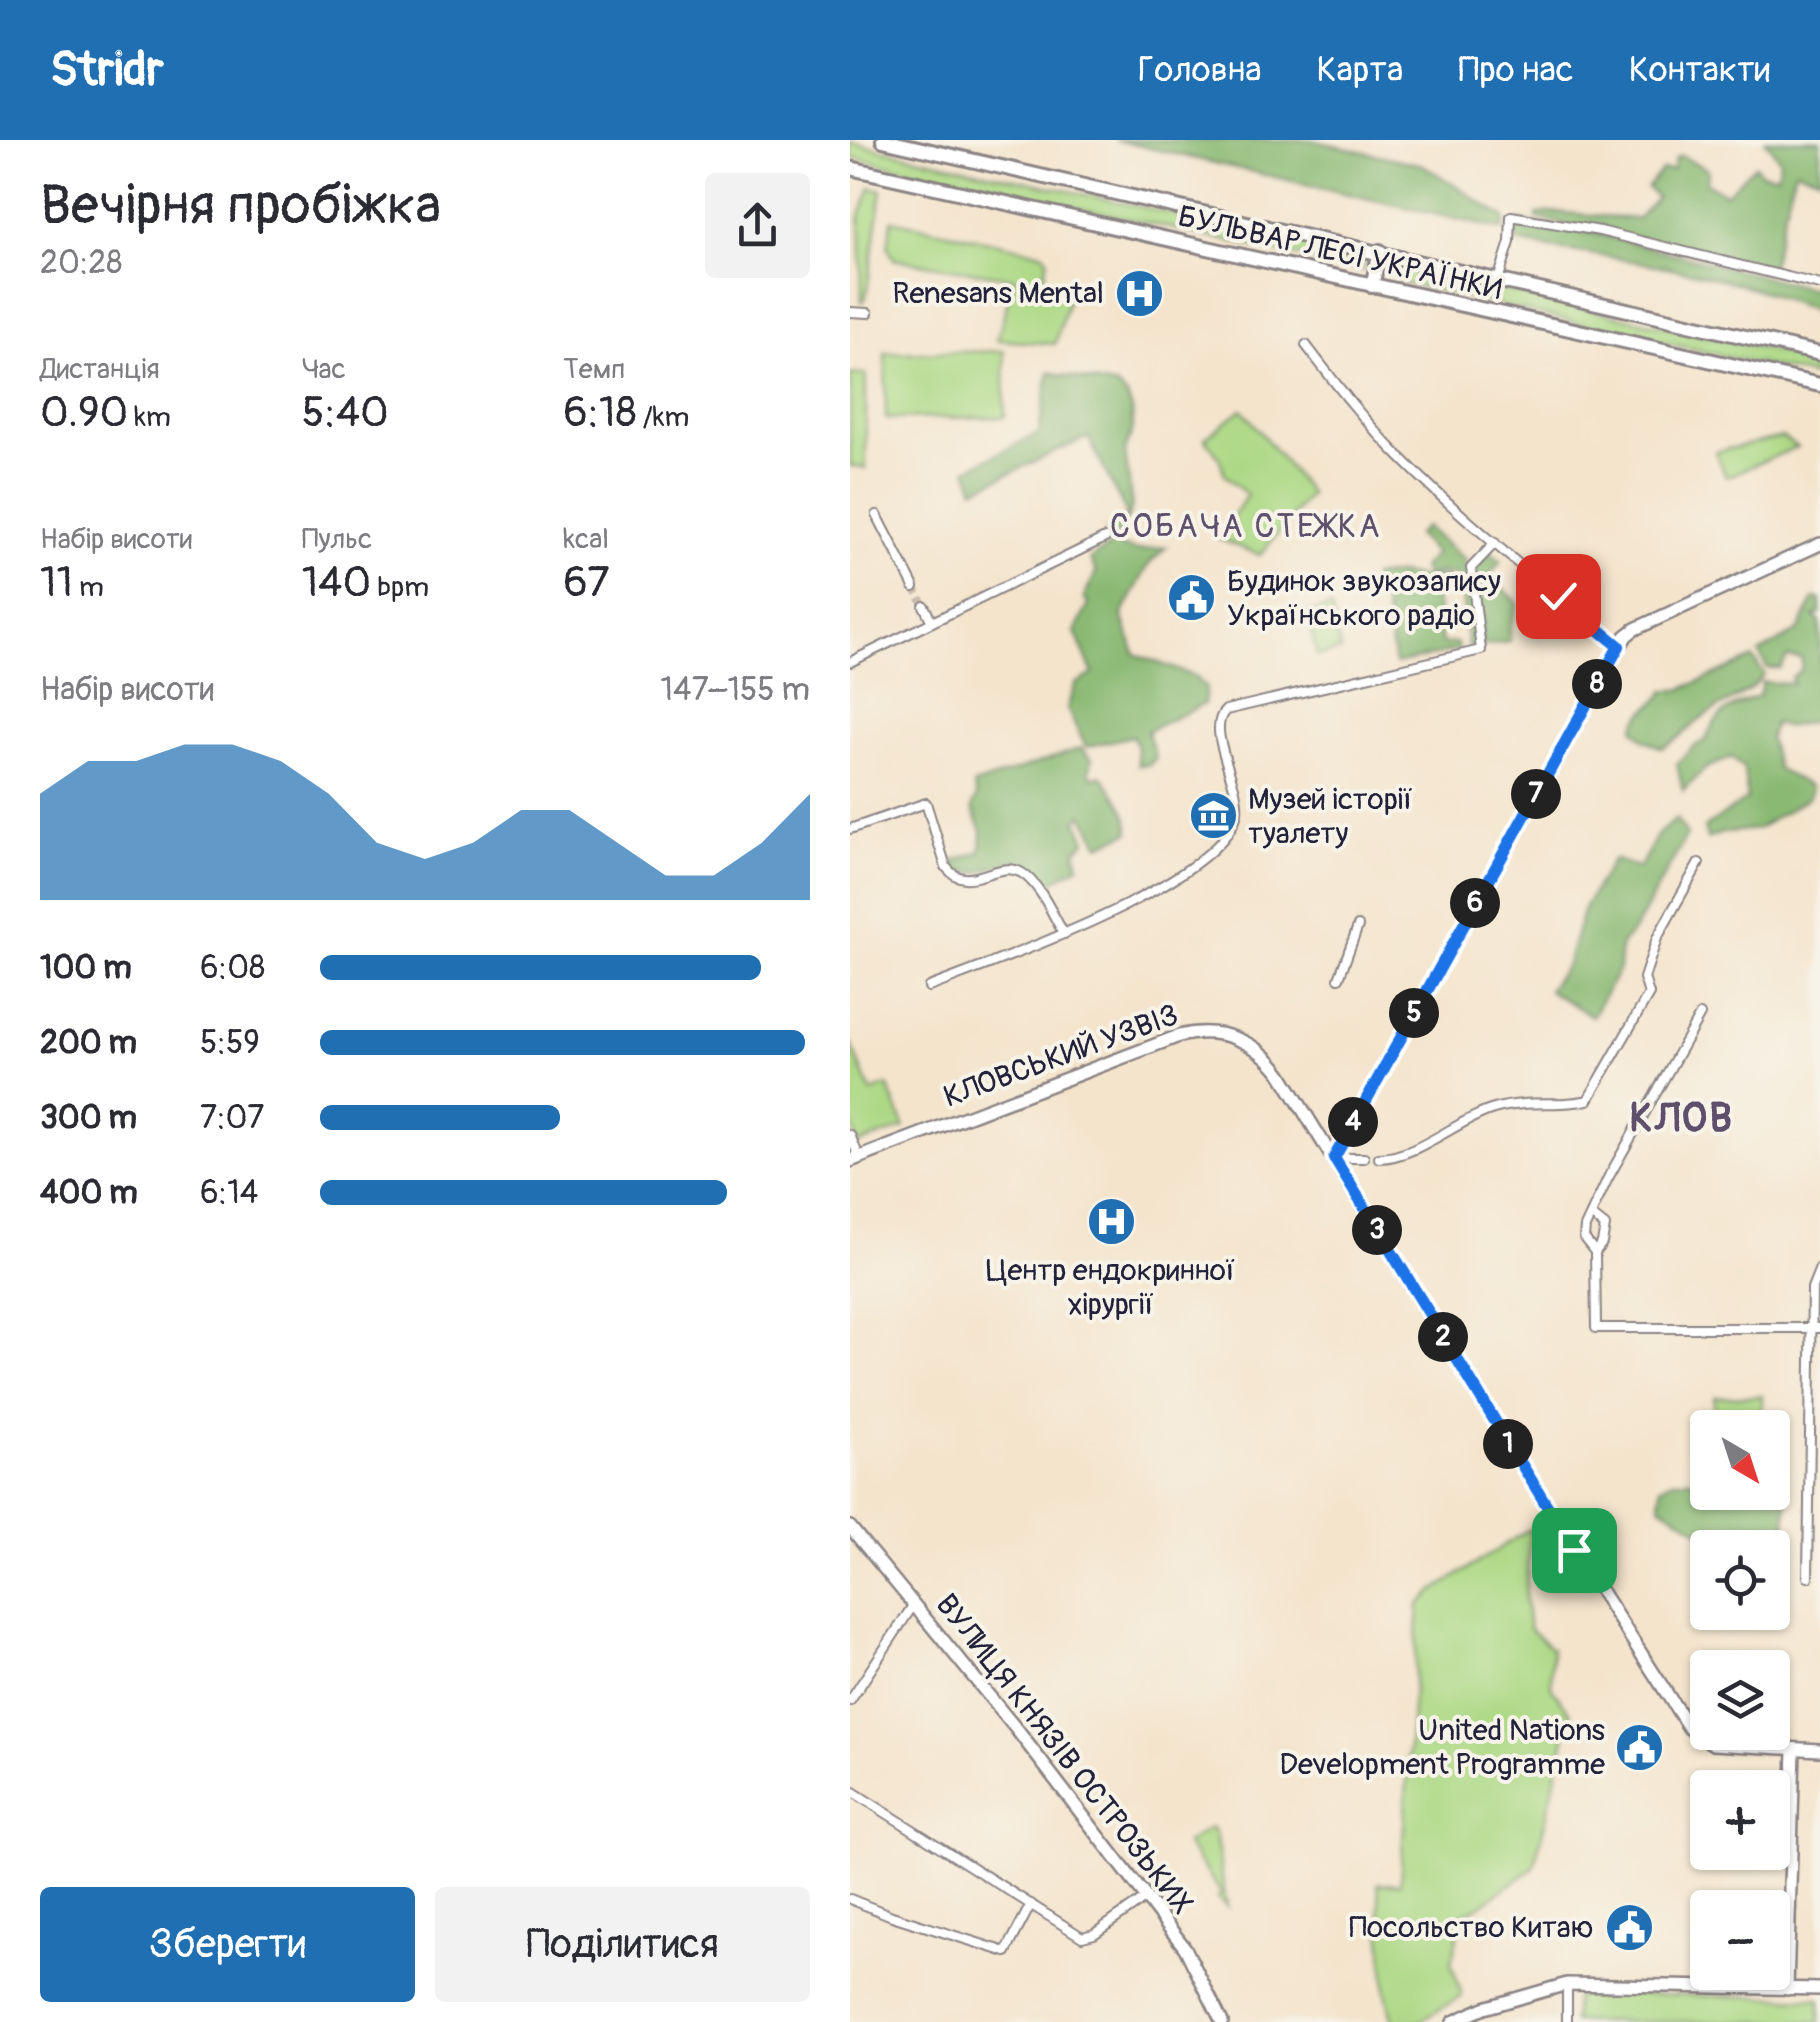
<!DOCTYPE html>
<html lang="uk">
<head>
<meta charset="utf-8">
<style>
  :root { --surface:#fff; --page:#f2f2f3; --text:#2b2b33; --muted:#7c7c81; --accent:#1f6fb2 }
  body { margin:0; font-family:Pangolin,sans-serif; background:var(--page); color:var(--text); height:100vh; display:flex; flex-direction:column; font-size:38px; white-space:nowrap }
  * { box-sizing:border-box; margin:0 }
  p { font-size:32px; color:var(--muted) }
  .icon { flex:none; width:55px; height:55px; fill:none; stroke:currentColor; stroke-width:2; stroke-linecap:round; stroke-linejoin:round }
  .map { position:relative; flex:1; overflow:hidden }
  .panel { display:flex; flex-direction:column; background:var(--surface); width:850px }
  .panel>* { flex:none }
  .needle { width:65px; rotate:141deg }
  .tools { position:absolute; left:840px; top:1270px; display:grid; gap:20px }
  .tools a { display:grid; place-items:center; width:100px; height:100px; border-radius:10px; background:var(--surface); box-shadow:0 2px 8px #0004; font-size:50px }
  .pin { position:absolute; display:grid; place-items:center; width:85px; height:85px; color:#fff; margin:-42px; border-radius:20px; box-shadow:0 5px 15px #0006 }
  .km { position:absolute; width:50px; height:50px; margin:-25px; border-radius:50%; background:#222; color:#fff; font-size:28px; line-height:50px; text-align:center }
  .round { display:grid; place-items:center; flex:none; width:105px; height:105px; border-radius:10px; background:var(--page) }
  .summary { display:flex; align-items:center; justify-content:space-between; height:170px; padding:0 40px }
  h1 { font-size:55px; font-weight:600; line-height:75px }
  .metrics { display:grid; grid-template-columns:repeat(3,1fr); gap:15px; height:170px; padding:10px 40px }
  .metrics div { display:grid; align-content:center }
  .metrics b { font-size:42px; font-weight:600 }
  .metrics small { font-size:28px; font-weight:400 }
  .metrics p { font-size:28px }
  .chart { height:280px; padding:20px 40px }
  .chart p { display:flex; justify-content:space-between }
  .chart svg { width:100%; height:180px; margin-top:10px; fill:var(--accent); opacity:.7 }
  .action { display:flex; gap:20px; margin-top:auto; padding:20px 40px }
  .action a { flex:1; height:115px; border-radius:10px; background:var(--accent); color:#fff; font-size:40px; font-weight:600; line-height:115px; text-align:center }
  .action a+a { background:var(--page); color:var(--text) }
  ul { padding:0 40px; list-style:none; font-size:32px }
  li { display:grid; grid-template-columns:160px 120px 1fr; align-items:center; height:75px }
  li i { height:25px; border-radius:12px; background:var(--accent) }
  header { display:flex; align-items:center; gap:60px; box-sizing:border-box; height:140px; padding:0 50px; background:var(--accent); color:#fff }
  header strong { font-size:48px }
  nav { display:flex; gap:55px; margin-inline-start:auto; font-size:35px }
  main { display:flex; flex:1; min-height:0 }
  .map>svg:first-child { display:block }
  .green { fill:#add986; stroke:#687e60; stroke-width:2.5 }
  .forest { fill:#8ab973; stroke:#566e57; stroke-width:2.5 }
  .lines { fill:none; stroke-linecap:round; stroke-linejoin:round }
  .street-tunnel { stroke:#cabdaf; stroke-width:8; stroke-dasharray:8 4; stroke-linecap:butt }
  .street-casing { stroke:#8b8384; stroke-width:12 }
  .secondary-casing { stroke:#8b8384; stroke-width:16 }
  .primary-casing { stroke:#8b8384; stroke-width:18 }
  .street { stroke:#fff; stroke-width:8 }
  .secondary { stroke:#fff; stroke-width:11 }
  .primary { stroke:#fff; stroke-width:12 }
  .route-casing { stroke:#fff; stroke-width:20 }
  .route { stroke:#1a73e8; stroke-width:12 }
  .labels { text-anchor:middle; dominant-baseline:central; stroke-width:8; stroke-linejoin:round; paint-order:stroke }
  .street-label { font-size:30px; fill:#22223b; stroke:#f7f3e8 }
  .poi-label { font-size:30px; fill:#22223b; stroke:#f7f3e8; text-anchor:end }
  .neighbourhood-label { font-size:32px; letter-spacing:2.5px; fill:#5e506d; stroke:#f7f3e8 }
  .district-label { font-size:40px; font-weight:bold; letter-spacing:2.5px; fill:#5e506d; stroke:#f7f3e8 }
</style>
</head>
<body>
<header>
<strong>Stridr</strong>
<nav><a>Головна</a><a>Карта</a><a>Про нас</a><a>Контакти</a></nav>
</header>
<main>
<section class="panel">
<div class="summary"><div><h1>Вечірня пробіжка</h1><p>20:28</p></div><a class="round"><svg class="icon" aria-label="share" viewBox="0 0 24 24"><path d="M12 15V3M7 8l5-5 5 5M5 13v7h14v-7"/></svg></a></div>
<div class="metrics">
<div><p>Дистанція</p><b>0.90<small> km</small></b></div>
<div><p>Час</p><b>5:40</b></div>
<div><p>Темп</p><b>6:18<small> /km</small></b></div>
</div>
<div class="metrics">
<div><p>Набір висоти</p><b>11<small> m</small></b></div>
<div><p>Пульс</p><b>140<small> bpm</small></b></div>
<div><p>kcal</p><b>67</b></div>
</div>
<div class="chart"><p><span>Набір висоти</span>147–155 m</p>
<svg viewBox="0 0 160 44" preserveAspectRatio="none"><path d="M0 44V18L10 10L20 10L30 6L40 6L50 10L60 18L70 30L80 34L90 30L100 22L110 22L120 30L130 38L140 38L150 30L160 18V44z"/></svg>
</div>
<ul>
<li><b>100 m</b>6:08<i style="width:90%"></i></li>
<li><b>200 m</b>5:59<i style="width:99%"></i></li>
<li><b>300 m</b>7:07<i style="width:49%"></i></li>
<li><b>400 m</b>6:14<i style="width:83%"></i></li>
</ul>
<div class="action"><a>Зберегти</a><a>Поділитися</a></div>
</section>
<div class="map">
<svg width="970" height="1882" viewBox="0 0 970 1882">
  <rect width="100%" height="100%" fill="#f7f3e8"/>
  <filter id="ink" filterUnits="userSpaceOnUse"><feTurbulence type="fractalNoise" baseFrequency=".01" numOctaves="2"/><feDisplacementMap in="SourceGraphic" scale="20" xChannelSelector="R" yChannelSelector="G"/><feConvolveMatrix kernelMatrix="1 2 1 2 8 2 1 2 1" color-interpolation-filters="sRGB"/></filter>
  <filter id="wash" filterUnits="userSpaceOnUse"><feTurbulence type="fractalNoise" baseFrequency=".0048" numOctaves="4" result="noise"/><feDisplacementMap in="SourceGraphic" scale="40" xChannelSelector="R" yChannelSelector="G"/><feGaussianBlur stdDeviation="2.25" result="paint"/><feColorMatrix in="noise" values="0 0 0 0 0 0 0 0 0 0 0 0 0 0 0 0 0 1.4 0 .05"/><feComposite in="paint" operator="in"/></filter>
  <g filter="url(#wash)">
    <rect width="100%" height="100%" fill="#f4e4cc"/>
    <!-- green -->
    <g class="green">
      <polygon points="0,2 516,117 513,131 0,17"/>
      <polygon points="21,47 32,50 16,158 12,162 10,74"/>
      <polygon points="42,80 194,113 198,119 192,143 221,150 205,204 147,200 164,138 44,119 38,106"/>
      <polygon points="551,127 970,221 970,238 548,142"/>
      <polygon points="154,211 155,277 36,279 35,213"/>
      <polygon points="16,234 16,328 0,326 0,235"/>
      <polygon points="392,269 460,354 410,415 369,399 397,355 375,335 369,317 355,298"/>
      <polygon points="932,297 947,307 876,337 865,312"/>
      <polygon points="481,467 491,511 467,516 457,473"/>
      <polygon points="0,900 21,952 38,946 55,988 8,1004 0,982"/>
      <polygon points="912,1256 912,1280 864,1282 864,1257"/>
      <polygon points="681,1388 675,1460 679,1489 702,1508 701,1547 721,1573 684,1728 625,1769 613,1774 601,1823 612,1856 569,1882 543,1882 536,1853 528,1744 550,1743 569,1465 584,1451"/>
      <polygon points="360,1688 365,1693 377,1767 367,1758 372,1754 336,1704"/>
      <polygon points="734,1852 970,1859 970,1882 723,1882 725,1858"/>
    </g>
    <!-- forest -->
    <g class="forest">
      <polygon points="265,0 462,0 573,25 655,78 653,90"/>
      <polygon points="915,0 970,0 970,37 945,30 920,130 871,120 871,115 858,112 856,116 687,78 687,74 705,72 787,79 807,57 797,48 812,30 823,30 825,19 831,16 859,30 856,43 876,54 905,25 911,33 927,35 930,20"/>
      <path d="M 669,81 L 746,94 L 959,148 L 970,152 L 970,175 C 878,129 766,120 665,102 L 664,94 Z"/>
      <polygon points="199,232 267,247 277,256 282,269 283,289 275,311 282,367 273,390 263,397 256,391 277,375 238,297 125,349 117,329 189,293"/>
      <polygon points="575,387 616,421 613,427 619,431 629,505 626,509 618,506 611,442 607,436 593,433 576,436 572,428 585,414 566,395"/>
      <polygon points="263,404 287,411 316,407 299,424 272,475 285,514 344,536 356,548 354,564 297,591 306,618 299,625 288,625 286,603 282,596 236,607 217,569 225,544 243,534 225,492 239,464 234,458 246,432 240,419"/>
      <polygon points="639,412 651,421 640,435 668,463 660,487 660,502 633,506 623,429"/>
      <path d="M 546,434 C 564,436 577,440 596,437 L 598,442 L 584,444 L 592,504 L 607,503 L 609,510 L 545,524 L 531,448 L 525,446 L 522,437 Z"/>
      <path d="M 964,459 L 970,459 L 970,474 L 964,476 L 970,482 L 970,580 L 935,587 L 924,583 L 919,598 L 927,629 L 961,647 L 959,657 L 907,689 L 872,693 L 857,699 L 854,688 L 897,659 L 894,629 L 881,617 L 856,628 L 833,651 L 827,624 L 843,607 L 856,600 C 864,573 884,565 909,556 L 912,542 L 943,544 L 941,538 L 951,530 L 952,518 L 937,517 L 930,528 L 917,528 L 909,513 L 948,491 Z"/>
      <path d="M 903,518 L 914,534 C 901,555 876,561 856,575 C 841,586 829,599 812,608 L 793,599 L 784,589 C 790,568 805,568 816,550 L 830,550 Z"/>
      <path d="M 231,608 L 242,619 L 239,632 L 243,638 L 251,635 C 266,655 277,666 280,692 L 250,705 L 232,673 L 227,680 L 236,701 L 226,710 L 229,726 L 196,746 C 190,739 182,725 171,722 C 149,718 130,743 106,728 L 104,721 L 131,711 L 132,691 L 122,668 L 127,656 L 124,645 Z"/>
      <polygon points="826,679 837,695 784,790 771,805 769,829 742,876 698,850 717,824 734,768 763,719 789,728 808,694"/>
      <polygon points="823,1340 857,1340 858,1352 922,1352 923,1342 925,1342 927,1359 937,1361 935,1434 923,1435 922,1408 858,1408 849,1390 810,1365 811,1346"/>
    </g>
  </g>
  <g filter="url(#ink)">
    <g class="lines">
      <!-- street-tunnel -->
      <polyline class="street-tunnel" points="64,447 74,466"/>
      <defs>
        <g id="street">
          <polyline points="648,140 660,102 661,76 750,91 970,145"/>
          <polyline points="0,172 18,173"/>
          <path d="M 456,205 C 485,243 515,282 549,316 C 617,384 694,445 769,506"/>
          <polyline points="27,375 64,447"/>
          <polyline points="74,466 82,482"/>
          <polyline points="0,522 255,398"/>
          <path d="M 0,689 L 76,663 L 96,727 C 119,756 146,718 172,733 C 191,745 203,776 214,794"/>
          <polyline points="489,838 508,786"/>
          <path d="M 79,847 C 143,822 376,742 387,672 C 391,644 354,589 376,570 L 631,510 L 621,428 L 645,403"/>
          <polyline points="0,995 9,1017"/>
          <polyline points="484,1018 514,1018"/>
          <path d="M 529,1018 C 569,1017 606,980 644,969 C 677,959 711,967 738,960 L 799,854 L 794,838 L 807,798 L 849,723"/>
          <polyline points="741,1075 755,1086 752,1103 745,1112 746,1188 970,1188"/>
          <polyline points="745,1112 734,1098 735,1087 758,1038 850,875"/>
          <polyline points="958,1437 962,1148 970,1128"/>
          <polyline points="0,1561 64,1464"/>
          <polyline points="0,1650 232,1797 244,1794 297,1757"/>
          <polyline points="0,1759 42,1776 156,1812 181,1764"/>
          <polyline points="717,1844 717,1882"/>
        </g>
        <g id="secondary">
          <polyline points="484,1018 776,496 785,489 970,404"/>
          <path d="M 0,1021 L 329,896 C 370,886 406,900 431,934 L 695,1364 L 839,1588 L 863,1604 L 970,1610"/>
          <polyline points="0,1387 167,1590 335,1808 372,1882"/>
          <polyline points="937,1849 944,1609"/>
          <polyline points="603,1882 634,1868 717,1844 970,1849"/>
        </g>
        <g id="primary">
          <polyline points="33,0 970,214"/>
          <polyline points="0,28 970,245"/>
          <polyline points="522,146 530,111"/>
        </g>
      </defs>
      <!-- street casing -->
      <use href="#street" class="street-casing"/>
      <!-- secondary casing -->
      <use href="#secondary" class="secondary-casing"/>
      <!-- primary casing -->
      <use href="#primary" class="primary-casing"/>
      <!-- street -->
      <use href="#street" class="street"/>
      <!-- secondary -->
      <use href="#secondary" class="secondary"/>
      <!-- primary -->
      <use href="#primary" class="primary"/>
    </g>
  </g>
  <g class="lines" filter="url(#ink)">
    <defs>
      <polyline id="route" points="708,456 769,506 484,1018 724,1410"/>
    </defs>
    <!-- route casing -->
    <use href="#route" class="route-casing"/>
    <!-- route -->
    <use href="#route" class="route"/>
  </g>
  <!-- icons -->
  <defs>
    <symbol id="hospital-disc" viewBox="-11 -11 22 22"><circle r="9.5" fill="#1f6fb2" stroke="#f7f3e8"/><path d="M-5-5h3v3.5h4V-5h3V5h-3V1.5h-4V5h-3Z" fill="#fff"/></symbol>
    <symbol id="civic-disc" viewBox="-11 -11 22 22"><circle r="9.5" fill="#1f6fb2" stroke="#f7f3e8"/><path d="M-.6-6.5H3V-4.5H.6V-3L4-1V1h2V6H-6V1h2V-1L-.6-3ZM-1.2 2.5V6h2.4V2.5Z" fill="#fff"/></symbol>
    <symbol id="museum-disc" viewBox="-11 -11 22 22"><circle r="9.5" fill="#1f6fb2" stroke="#f7f3e8"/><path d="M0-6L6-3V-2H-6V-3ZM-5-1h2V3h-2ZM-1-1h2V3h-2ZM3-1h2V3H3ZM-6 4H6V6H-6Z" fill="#fff"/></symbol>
  </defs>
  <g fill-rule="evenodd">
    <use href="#hospital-disc" x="262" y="126" width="55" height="55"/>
    <use href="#civic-disc" x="314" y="430" width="55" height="55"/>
    <use href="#museum-disc" x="336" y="648" width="55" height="55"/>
    <use href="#hospital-disc" x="234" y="1054" width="55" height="55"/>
    <use href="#civic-disc" x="762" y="1580" width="55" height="55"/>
    <use href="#civic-disc" x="752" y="1760" width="55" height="55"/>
  </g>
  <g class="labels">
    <!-- street labels -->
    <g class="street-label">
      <text transform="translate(490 113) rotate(13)">БУЛЬВАР ЛЕСІ УКРАЇНКИ</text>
      <text transform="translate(211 916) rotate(-20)">КЛОВСЬКИЙ УЗВІЗ</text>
      <text transform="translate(214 1614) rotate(52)">ВУЛИЦЯ КНЯЗІВ ОСТРОЗЬКИХ</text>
    </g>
    <!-- poi labels -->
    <g class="poi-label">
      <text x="254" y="153">Renesans Mental</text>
      <text x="377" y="441" text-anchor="start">Будинок звукозапису<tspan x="377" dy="34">Українського радіо</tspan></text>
      <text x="398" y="659" text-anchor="start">Музей історії<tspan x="398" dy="34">туалету</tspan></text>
      <text x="261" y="1130" text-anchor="middle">Центр ендокринної<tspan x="261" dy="34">хірургії</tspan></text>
      <text x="755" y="1590">United Nations<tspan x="755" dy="34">Development Programme</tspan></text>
      <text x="744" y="1787">Посольство Китаю</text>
    </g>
    <!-- neighbourhood labels -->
    <g class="neighbourhood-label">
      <text x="396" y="387">СОБАЧА СТЕЖКА</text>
    </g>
    <!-- district labels -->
    <g class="district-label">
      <text x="832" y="978">КЛОВ</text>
    </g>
  </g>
</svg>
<div class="tools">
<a><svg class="needle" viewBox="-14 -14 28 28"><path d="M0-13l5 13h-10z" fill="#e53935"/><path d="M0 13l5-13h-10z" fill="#7c7c81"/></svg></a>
<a><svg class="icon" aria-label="locate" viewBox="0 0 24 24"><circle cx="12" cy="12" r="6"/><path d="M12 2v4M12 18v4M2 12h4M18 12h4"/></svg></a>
<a><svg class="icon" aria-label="layers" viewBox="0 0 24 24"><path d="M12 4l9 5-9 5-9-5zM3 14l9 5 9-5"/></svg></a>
<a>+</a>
<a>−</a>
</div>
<div class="pin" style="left:724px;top:1410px;background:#1e9e55"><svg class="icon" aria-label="arrive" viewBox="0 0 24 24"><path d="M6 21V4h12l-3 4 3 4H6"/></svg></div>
<div class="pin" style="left:708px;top:456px;background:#d93025"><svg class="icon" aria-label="check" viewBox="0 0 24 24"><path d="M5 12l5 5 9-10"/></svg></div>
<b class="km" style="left:658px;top:1304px">1</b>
<b class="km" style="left:593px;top:1197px">2</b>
<b class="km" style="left:527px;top:1090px">3</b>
<b class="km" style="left:503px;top:982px">4</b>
<b class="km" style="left:564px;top:873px">5</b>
<b class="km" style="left:625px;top:763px">6</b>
<b class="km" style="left:686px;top:654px">7</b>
<b class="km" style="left:747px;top:544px">8</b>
</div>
</main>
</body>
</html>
